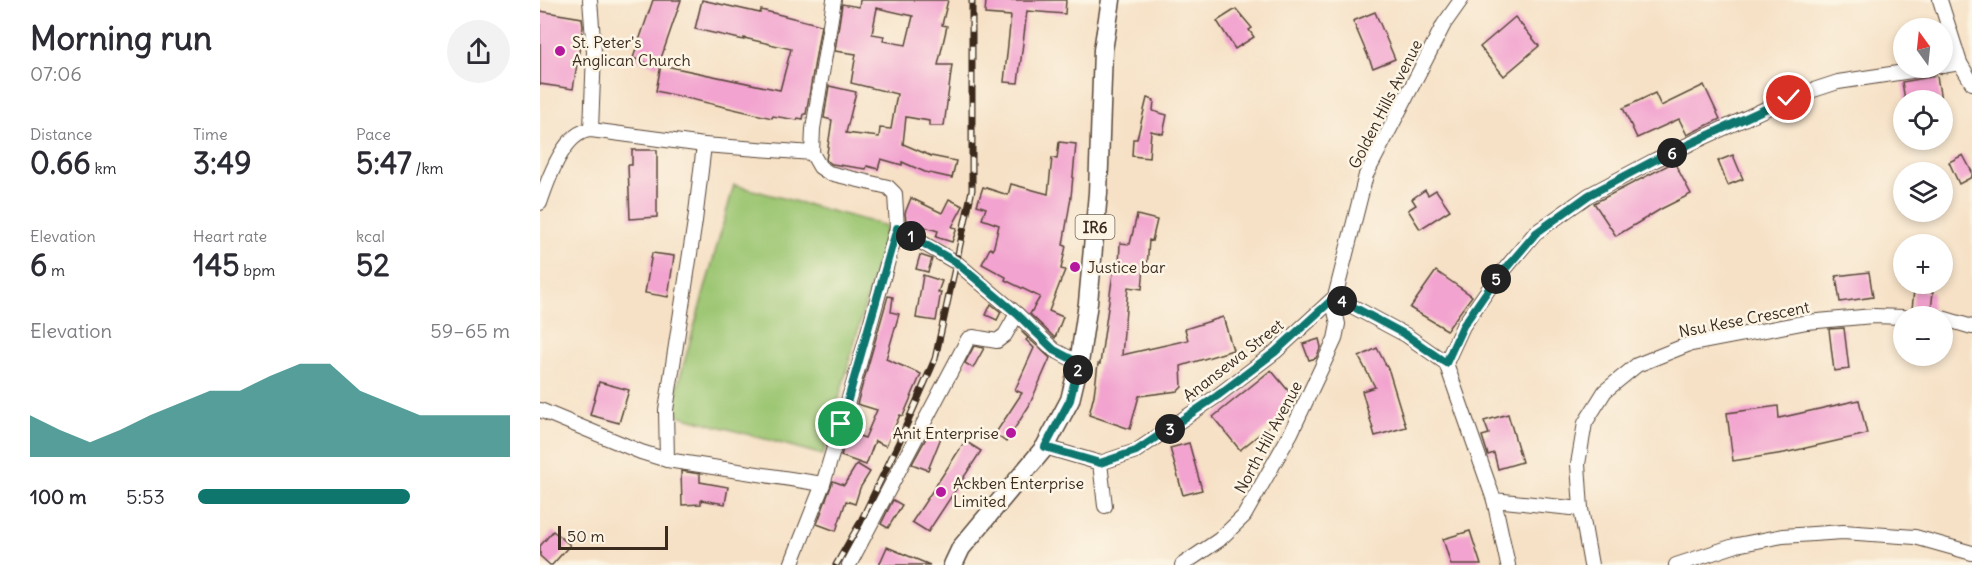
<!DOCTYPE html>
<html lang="en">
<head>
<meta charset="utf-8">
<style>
  :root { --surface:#fff; --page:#f2f2f3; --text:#2b2b33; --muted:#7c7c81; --accent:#0f766e }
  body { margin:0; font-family:Delius,sans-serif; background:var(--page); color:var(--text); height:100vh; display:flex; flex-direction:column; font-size:22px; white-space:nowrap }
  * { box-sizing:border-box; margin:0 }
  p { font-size:20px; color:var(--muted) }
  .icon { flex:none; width:33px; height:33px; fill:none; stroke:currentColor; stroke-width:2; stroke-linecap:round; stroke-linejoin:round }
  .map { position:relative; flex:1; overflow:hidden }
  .side { display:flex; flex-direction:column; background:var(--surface); width:540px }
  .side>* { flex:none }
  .needle { width:39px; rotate:345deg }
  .tools { position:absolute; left:1353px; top:18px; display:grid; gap:12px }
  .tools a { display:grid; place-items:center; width:60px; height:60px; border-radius:50%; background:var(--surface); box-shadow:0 3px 9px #0003; font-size:30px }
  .scale { position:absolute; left:18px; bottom:15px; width:110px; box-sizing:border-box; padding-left:6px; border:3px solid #3b2a1e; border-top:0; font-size:16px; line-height:21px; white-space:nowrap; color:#3b2a1e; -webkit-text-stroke:4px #fcf5e5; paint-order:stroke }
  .pin { position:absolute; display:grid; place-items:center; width:51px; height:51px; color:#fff; margin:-26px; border:3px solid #fff; border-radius:50%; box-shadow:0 2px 6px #0007 }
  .km { position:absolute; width:30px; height:30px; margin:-15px; border-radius:50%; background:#222; color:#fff; font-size:16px; line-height:30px; text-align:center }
  .round { display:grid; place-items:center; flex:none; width:63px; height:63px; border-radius:32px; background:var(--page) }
  .overview { display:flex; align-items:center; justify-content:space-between; height:102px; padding:0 30px }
  h1 { font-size:33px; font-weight:700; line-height:45px }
  .figures { display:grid; grid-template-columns:repeat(3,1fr); gap:9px; height:102px; padding:6px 30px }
  .figures div { display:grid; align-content:center }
  .figures b { font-size:30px; font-weight:700 }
  .figures small { font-size:16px; font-weight:400 }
  .figures p { font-size:16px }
  .chart { height:168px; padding:12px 30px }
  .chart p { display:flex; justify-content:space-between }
  .chart svg { width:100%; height:108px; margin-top:6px; fill:var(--accent); opacity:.7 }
  ul { padding:0 30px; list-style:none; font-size:20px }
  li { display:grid; grid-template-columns:96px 72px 1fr; align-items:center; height:45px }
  li i { height:15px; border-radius:8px; background:var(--accent) }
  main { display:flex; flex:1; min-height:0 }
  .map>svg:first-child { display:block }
  .green { fill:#9cc672; stroke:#6c7848; stroke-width:1.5 }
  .building { fill:#f2a3cf; fill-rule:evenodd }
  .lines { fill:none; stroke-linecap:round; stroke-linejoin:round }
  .minor-casing { stroke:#574537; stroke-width:16 }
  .major-casing { stroke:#574537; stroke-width:21 }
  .minor { stroke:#fff; stroke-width:14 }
  .major { stroke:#fff; stroke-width:18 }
  .rail-casing { stroke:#3b2a1e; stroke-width:7 }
  .rail { stroke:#fcf5e5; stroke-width:4.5; stroke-dasharray:14; stroke-linecap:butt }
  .route-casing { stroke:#fff; stroke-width:12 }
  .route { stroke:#0f766e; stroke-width:8 }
  .poi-dot { fill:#b5179e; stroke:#fcf5e5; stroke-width:2 }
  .labels { text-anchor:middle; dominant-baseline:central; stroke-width:5; stroke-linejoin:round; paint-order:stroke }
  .shield { fill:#fcf5e5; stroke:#75675a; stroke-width:1.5 }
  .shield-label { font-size:15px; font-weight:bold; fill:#3b2a1e }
  .poi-label { font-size:16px; fill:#3b2a1e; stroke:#fcf5e5; text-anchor:start }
  .street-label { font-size:16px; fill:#3b2a1e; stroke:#fcf5e5 }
</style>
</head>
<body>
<main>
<section class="side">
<div class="overview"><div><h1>Morning run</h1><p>07:06</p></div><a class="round"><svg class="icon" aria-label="share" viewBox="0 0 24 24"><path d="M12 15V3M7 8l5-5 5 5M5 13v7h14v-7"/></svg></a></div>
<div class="figures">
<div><p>Distance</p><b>0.66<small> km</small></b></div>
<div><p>Time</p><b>3:49</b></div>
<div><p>Pace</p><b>5:47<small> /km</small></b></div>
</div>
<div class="figures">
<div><p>Elevation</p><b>6<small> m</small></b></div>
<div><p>Heart rate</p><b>145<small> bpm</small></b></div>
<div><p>kcal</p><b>52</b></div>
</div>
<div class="chart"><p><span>Elevation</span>59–65 m</p>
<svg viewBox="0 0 160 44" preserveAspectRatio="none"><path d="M0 44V27L10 33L20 38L30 33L40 27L50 22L60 17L70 17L80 11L90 6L100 6L110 17L120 22L130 27L140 27L150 27L160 27V44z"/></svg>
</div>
<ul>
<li><b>100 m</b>5:53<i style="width:68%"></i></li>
</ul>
</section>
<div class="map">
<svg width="1432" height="565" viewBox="0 0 1432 565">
  <rect width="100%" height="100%" fill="#fcf5e5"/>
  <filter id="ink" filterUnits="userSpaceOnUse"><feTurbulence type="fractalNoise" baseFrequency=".0167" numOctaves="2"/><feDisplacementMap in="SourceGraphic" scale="12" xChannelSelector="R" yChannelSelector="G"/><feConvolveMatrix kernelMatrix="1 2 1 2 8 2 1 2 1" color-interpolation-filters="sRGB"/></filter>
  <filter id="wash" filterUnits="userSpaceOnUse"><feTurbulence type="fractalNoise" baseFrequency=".008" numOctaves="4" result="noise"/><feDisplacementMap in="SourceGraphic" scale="24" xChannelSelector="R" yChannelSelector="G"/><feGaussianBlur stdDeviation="1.35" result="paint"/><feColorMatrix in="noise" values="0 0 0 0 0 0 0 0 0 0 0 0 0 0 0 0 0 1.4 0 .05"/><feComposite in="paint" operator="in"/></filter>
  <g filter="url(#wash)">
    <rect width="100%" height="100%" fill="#f6e1c6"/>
    <!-- green -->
    <polygon class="green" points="194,185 347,226 283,455 130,413"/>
    <g id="blocks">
      <!-- building -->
      <g class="building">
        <polygon points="113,0 141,0 118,67 93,58"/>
        <polygon points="162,0 220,13 221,10 281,25 266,114 264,114 263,119 258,118 257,120 233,116 232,118 116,91 121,65 240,90 251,49 204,38 204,40 155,29"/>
        <path d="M 320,0 L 408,0 L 402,25 L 407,26 L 398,65 L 412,65 L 404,126 L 389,126 L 389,121 L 366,117 L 363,144 L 391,156 L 416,161 L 412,178 L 385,172 L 362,162 L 362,165 L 341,159 L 338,169 L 327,166 L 326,169 L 292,164 L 286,160 L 292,120 L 284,118 L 289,86 L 316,92 L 306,133 L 339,137 L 340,128 L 351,129 L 357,94 L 311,83 L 316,54 L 295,51 L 302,4 L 319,7 ZM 337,8 L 373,16 L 366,45 L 343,41 L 344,36 L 332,34 Z"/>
        <polygon points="446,0 526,0 525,14 487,11 478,83 464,82 471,16 445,14"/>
        <polygon points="696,9 712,28 709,30 714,37 695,49 677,21"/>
        <polygon points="0,11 42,18 43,27 33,89 0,84"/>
        <polygon points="835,12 855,59 833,68 813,21"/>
        <polygon points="975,17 999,46 964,76 940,47"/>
        <polygon points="1397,76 1401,100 1365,100 1362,82"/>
        <polygon points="1164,85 1180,119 1147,135 1139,119 1097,138 1083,108 1115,93 1121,106"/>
        <polygon points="607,98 614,100 613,111 627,115 623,134 611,131 609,158 592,156 593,139 597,139"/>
        <polygon points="519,142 536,144 531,197 523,245 526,246 521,269 525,270 509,311 523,317 515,338 490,314 500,297 465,280 466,277 442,264 450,248 453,250 459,225 442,219 446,208 437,205 443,187 468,195 471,184 508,194 512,158 517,159"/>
        <polygon points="92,150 117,150 117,217 90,219 88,165 92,165"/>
        <polygon points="1193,155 1203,179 1188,185 1178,161"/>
        <polygon points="1423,155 1432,172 1432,177 1419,184 1409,162"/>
        <polygon points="1134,162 1151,194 1121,209 1076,236 1054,203"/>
        <polygon points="885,190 888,195 896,190 910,210 880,229 868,210 876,205 872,199"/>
        <polygon points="371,198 402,213 409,199 423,206 412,227 417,228 412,242 396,237 398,231 366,221 365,213"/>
        <polygon points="597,215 617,220 612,241 609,240 607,267 604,267 602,289 588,287 582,355 648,340 645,329 683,317 693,350 641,366 642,387 638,391 599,396 590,429 549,415 554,395 558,364 560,364 574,266 579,267 580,243 590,244"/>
        <polygon points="112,253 134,256 128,297 105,293"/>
        <polygon points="380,255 392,259 388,272 376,269"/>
        <polygon points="896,271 932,296 907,330 870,308"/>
        <polygon points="1329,272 1333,297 1300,302 1296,276"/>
        <polygon points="383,275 402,281 398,292 401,292 396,321 376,318"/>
        <polygon points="1374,290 1393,292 1391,311 1372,309"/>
        <polygon points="348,296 353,297 351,312 359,314 346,359 381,374 363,416 360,415 346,446 335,441 326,465 301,456 308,432 325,438 337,410 317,404"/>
        <polygon points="451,304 461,312 457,320 446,315"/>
        <polygon points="1304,328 1309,369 1294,371 1289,329"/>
        <polygon points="481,331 510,358 489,406 466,442 455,434 482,393 475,390 494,348 486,340 488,338"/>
        <polygon points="779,339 781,347 776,358 769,360 763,344"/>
        <polygon points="434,346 444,348 433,368 425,363"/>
        <polygon points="837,348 849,371 866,427 835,436 822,391 835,387 819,357"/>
        <polygon points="731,370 756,400 753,407 700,450 673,417"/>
        <polygon points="59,382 89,390 79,423 50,415"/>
        <polygon points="1319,400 1327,434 1244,453 1193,461 1187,413 1238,406 1239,418"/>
        <polygon points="968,414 982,462 958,469 954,453 948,455 942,436 949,434 944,421"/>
        <polygon points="390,431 402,435 388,470 372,464"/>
        <polygon points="425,441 441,451 388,532 372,522"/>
        <polygon points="649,443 662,490 643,495 630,448"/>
        <polygon points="317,464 330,472 320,488 315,504 306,501 296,531 277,524 293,481 304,485"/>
        <polygon points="141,471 160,474 160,482 188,487 185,504 161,500 161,504 142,505"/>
        <polygon points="353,500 362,505 348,528 341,524"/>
        <polygon points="13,531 30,545 12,565 10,565 0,556 0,546"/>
        <polygon points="930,531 941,565 911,565 903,539"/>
        <polygon points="347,547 390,565 339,565"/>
      </g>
    </g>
  </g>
  <g filter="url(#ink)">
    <use href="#blocks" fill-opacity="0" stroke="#574537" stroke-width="1.5"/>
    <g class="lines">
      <defs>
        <g id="minor">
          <polyline points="50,0 54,52 51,130"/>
          <polyline points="1400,0 1420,63 1432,83"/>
          <polyline points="1402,66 1420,63"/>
          <polyline points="272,153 280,167 289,173 348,187 355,194 357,228 417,263 477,314 514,350 539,363"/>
          <path d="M 0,203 C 8,180 24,131 51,130 L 164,145 L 272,153 L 273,129 L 294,0"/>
          <polyline points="795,297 866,335 906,363 954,500 1041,509"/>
          <polyline points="1402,318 1432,327"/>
          <polyline points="906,363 923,326 950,287 995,233 1049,195 1115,160 1249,98 1298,82 1391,68"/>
          <polyline points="0,410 101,452 127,460 283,484"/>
          <polyline points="505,447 560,463 596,451 677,396 735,352 795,297"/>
          <polyline points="127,460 126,410 155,221 164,145"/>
          <polyline points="560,463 565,506"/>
          <polyline points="954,500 968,565"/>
          <polyline points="251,565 283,484 319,365 357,228"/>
          <polyline points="309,565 428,339 433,337 457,341 465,335 477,314"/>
          <polyline points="642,565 679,540 704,516 751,433 795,339 798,324 794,307 795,297 826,175 904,24 921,0"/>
          <polyline points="1051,565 1041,509 1038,464 1045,423 1065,391 1097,365 1147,345 1267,322 1333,316 1364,317"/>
          <polyline points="1136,565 1197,545 1243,536 1303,532 1375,537 1432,553"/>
        </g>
        <polyline id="major" points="413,565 421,548 505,447 530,400 539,363 548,303 558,193 563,50 571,0"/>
      </defs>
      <!-- minor casing -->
      <use href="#minor" class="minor-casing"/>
      <!-- major casing -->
      <use href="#major" class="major-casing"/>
      <!-- minor -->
      <use href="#minor" class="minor"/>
      <!-- major -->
      <use href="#major" class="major"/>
      <defs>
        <polyline id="rail" points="296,565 320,523 359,442 395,359 432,190 432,0"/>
      </defs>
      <!-- rail casing -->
      <use href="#rail" class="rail-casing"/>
      <!-- rail -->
      <use href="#rail" class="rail"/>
    </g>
  </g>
  <g class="lines" filter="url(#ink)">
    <defs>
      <polyline id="route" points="301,424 357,228 417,263 477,314 514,350 539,363 530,400 505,447 560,463 596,451 677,396 735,352 795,297 866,335 906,363 923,326 950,287 996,233 1049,195 1115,160 1249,98"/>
    </defs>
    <!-- route casing -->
    <use href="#route" class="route-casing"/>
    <!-- route -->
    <use href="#route" class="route"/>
  </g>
  <!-- markers -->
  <g class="poi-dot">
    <circle cx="20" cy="51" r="6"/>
    <circle cx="535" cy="267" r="6"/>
    <circle cx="471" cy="433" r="6"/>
    <circle cx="401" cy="492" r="6"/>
  </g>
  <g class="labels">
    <!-- shield labels -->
    <rect class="shield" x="535.5" y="215" width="39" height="24" rx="4.5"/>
    <g class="shield-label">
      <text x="555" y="227">IR6</text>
    </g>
    <!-- poi labels -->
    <g class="poi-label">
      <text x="32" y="42">St. Peter's<tspan x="32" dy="18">Anglican Church</tspan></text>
      <text x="547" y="267">Justice bar</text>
      <text x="459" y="433" text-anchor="end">Anit Enterprise</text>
      <text x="413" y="483">Ackben Enterprise<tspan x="413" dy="18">Limited</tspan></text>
    </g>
    <!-- street labels -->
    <g class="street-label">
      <text transform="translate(845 104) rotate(-63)">Golden Hills Avenue</text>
      <text transform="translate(1204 319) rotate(-11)">Nsu Kese Crescent</text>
      <text transform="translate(693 360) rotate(-38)">Anansewa Street</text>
      <text transform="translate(728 437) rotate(-62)">North Hill Avenue</text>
    </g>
  </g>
</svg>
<div class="tools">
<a><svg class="needle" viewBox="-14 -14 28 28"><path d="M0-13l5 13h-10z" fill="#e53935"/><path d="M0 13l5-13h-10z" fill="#7c7c81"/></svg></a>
<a><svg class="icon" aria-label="locate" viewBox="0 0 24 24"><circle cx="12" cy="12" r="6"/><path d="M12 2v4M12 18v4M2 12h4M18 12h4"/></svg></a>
<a><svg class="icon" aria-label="layers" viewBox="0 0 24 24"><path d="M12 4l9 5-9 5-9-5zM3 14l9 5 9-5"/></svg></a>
<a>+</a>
<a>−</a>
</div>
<div class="scale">50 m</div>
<div class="pin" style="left:301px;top:424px;background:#1e9e55"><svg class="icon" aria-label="arrive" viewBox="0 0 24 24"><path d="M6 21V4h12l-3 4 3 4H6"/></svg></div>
<div class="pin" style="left:1249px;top:98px;background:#d93025"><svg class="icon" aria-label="check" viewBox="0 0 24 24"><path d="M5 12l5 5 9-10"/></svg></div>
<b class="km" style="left:371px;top:236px">1</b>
<b class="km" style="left:538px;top:370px">2</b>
<b class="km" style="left:630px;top:429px">3</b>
<b class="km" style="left:802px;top:301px">4</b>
<b class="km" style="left:956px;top:279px">5</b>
<b class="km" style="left:1132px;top:153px">6</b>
</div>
</main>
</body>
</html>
